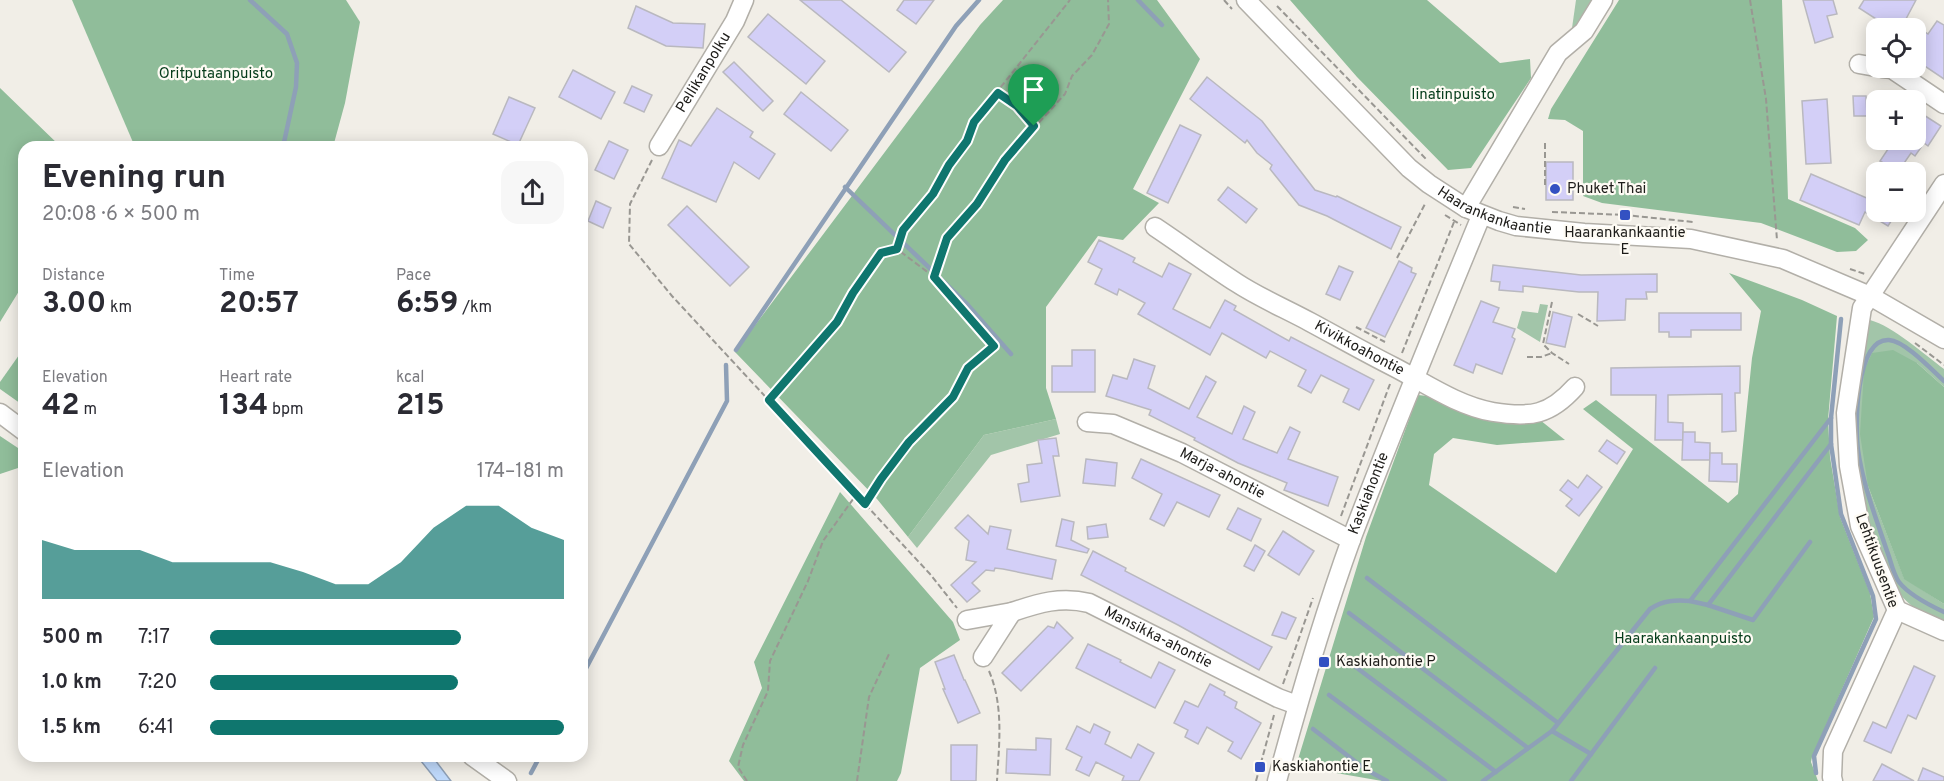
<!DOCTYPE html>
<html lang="en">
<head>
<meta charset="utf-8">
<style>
  :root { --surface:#fff; --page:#f7f7f7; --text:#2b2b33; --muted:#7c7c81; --accent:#0f766e }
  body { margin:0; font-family:Overpass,sans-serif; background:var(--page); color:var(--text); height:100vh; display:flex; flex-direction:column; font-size:22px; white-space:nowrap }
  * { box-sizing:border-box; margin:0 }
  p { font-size:20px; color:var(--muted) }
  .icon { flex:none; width:33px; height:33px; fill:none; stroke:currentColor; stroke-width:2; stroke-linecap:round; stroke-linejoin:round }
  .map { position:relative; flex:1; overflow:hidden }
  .details { position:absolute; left:18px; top:141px; width:570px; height:621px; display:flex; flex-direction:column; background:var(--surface); border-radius:18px; box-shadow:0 3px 15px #0003 }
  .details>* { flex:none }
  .tools { position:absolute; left:1866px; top:18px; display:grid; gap:12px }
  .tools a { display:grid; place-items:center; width:60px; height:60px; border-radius:12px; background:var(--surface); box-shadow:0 3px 15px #0003; font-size:30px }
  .pin { position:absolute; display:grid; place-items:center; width:51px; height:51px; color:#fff; margin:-62px -26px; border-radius:50% 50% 50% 0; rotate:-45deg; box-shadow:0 0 6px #0007 }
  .pin .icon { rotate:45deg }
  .round { display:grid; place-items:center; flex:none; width:63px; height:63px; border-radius:18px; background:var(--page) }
  .head { display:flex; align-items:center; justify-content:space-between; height:102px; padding:0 24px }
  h1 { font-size:33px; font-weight:700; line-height:45px }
  .metrics { display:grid; grid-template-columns:repeat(3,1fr); gap:9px; height:102px; padding:6px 24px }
  .metrics div { display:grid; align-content:center }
  .metrics b { font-size:30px; font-weight:700 }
  .metrics small { font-size:16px; font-weight:400 }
  .metrics p { font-size:16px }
  .chart { height:168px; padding:12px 24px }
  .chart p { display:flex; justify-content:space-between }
  .chart svg { width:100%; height:108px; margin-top:6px; fill:var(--accent); opacity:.7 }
  ul { padding:0 24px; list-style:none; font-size:20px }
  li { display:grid; grid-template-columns:96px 72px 1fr; align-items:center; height:45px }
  li i { height:15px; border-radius:8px; background:var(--accent) }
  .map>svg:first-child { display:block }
  .green { fill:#a2c5a9 }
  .forest { fill:#90bd9a }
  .water { fill:#bfd9fb; stroke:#8ea0b7; stroke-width:1.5 }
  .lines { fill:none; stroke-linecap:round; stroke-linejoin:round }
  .stream { stroke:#8ea0b7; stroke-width:4.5 }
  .building { fill:#d3cff7; stroke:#b9b8bf; stroke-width:1.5 }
  .minor-casing { stroke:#b2afa8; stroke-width:21 }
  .path { stroke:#999792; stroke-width:2; stroke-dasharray:6 3; stroke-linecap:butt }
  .minor { stroke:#fff; stroke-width:18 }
  .route-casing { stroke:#fff; stroke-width:12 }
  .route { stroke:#0f766e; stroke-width:8 }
  .poi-dot { fill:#3351c2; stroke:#fefbf4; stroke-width:2 }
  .labels { text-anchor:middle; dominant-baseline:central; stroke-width:4.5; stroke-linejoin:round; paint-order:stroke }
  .street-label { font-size:15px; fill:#1d1c19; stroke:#fefbf4 }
  .park-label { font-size:15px; fill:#053c1a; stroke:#fefbf4 }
  .poi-label { font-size:15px; fill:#1d1c19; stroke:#fefbf4; text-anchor:start }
</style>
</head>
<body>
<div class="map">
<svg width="1944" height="781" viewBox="0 0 1944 781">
  <rect width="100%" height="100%" fill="#f1eee7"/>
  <!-- green -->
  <g class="green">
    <polygon points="1576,0 1599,0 1580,27 1572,28"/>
    <polygon points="1540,304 1548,305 1540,342 1517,328 1522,311 1538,313"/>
    <path d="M 1870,320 C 1893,326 1925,355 1944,369 L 1944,387 L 1917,363 L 1868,486 L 1904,578 L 1944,604 L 1944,623 C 1933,618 1921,613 1912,606 C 1869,572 1851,464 1854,412 C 1856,382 1862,351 1866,321 Z"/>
    <polygon points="1056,419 1060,434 991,455 917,548 908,537 984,435"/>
  </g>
  <!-- forest -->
  <g class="forest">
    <polygon points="72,0 346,0 360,22 345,103 333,147 135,147"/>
    <polygon points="1003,0 1157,0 1200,59 1133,189 1159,203 1123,240 1098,236 1046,307 1046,388 1056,419 984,435 908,537 877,499 735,352 980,25"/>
    <polygon points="1290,0 1427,0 1500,63 1530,59 1531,78 1471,168 1448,170 1357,77"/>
    <polygon points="1619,0 1782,0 1788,199 1855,228 1868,240 1856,251 1837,252 1761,223 1602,203 1583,196 1583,131 1565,120 1548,119 1551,109"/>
    <polygon points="0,88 61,147 24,147 24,283 0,322"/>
    <polygon points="1729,273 1802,300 1837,316 1828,420 1830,457 1840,517 1870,593 1874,617 1812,757 1811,762 1818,781 1382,781 1296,766 1366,537 1418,395 1436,397 1540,420 1565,440 1497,445 1453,438 1434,454 1429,485 1556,573 1633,449 1583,409 1596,400 1728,503 1738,494 1752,358 1761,311"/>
    <polygon points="24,348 24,406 0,389 0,382"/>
    <polygon points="1893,350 1917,363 1944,387 1944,604 1904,579 1868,486 1860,434 1864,371 1872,353"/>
    <polygon points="0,436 24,452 24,466 0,474"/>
    <polygon points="840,492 953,622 960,640 920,668 901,773 897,781 744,781 729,761 762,688 754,662"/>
  </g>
  <!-- water -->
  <polygon class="water" points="417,756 432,756 451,781 437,781"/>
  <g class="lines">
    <!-- stream -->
    <g class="stream">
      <polyline points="250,0 287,34 297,63 296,87 283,147"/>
      <polyline points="1138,0 1162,25"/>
      <polyline points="845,187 966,303 1011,354"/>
      <polyline points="736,350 956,26 979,0"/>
      <path d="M 1944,381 C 1932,370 1905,341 1889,340 C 1855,338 1855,428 1858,450 C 1863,485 1876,518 1887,551 C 1891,561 1893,574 1899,582 C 1909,595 1929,605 1944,612"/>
      <polyline points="1367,578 1558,723"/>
      <polyline points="1690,601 1708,605 1753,620 1810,542"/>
      <polyline points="1708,605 1831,444"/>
      <polyline points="1349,613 1528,748"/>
      <polyline points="1341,656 1496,772"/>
      <polyline points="582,676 727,401 726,365"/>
      <polyline points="1329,695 1445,781"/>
      <polyline points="1313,729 1365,769 1387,781"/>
      <polyline points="1552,731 1591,754"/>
      <polyline points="531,773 540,756"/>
      <polyline points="1816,773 1814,756 1876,619 1873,596 1841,514 1831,444 1831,418 1841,319"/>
      <path d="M 1483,781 L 1552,731 L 1650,609 C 1664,600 1675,600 1690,601 L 1831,418"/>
      <polyline points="1571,781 1655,668"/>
    </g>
  </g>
  <!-- building -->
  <g class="building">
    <polygon points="800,0 841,0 906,52 889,72"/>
    <polygon points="904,0 934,0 916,24 897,10"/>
    <polygon points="1803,0 1833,0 1837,14 1827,16 1833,37 1815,43"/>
    <polygon points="1864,0 1916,0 1906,19 1928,34 1937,21 1944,25 1944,79 1916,60 1916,28 1890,28 1859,8"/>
    <polygon points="636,6 673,23 705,24 703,48 666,46 628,28"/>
    <polygon points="768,14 825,61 806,84 748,37"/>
    <polygon points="734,62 773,101 763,111 723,72"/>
    <polygon points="573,70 615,92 601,119 559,97"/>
    <polygon points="1207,77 1262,121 1315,190 1336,197 1337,196 1401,227 1391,249 1327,216 1299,205 1270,169 1272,165 1257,153 1247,140 1245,143 1190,99"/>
    <polygon points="632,86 652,95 644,112 624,103"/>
    <polygon points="801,92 848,130 831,151 784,114"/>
    <polygon points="1853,96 1866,96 1867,116 1854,116"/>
    <polygon points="509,97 535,108 518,145 493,134"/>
    <polygon points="1827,99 1831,163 1806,164 1802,101"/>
    <polygon points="717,108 753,132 750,137 775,154 759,179 734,162 716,202 662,178 679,140 691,146"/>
    <polygon points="1916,110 1941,126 1928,146 1924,143 1915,156 1911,153 1898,172 1880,161 1894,140 1916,140"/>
    <polygon points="1180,125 1201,135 1168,203 1147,193"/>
    <polygon points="609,141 628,150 614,179 595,170"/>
    <rect x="1546" y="162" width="27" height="38"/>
    <polygon points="1811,174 1876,202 1876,212 1897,212 1888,226 1865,212 1859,225 1800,200"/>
    <polygon points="1228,187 1257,209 1246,223 1218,200"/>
    <polygon points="596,201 611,208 603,228 588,221"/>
    <polygon points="687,206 749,267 730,286 668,225"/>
    <polygon points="1099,240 1135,258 1133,262 1162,277 1169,263 1191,274 1173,309 1210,328 1225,300 1236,306 1234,310 1289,341 1291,337 1374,380 1359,410 1343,402 1349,389 1321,375 1311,393 1298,386 1306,370 1270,351 1266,358 1222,333 1210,355 1138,314 1145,303 1119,289 1117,295 1095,284 1102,269 1088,262"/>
    <polygon points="1399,261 1412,268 1411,272 1416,274 1385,337 1366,328"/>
    <polygon points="1493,265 1581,275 1657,274 1657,292 1646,292 1647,299 1626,299 1625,320 1597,321 1598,292 1579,292 1523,286 1523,292 1499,290 1500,282 1491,281"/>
    <polygon points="1339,266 1353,272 1340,300 1326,294"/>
    <polygon points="1481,301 1499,308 1493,322 1515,329 1512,337 1515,339 1502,374 1476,364 1473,373 1454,365"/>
    <polygon points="1553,312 1572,317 1565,347 1546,343"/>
    <polygon points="1659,313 1741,313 1741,330 1691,330 1691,337 1669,337 1669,332 1659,332"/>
    <polygon points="1072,350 1095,350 1095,392 1052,392 1052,366 1072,366"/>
    <polygon points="1134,359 1155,366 1148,388 1189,409 1206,376 1216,382 1197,417 1232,434 1244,406 1255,412 1243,439 1277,453 1290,427 1300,432 1288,459 1338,477 1328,506 1284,490 1287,483 1238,463 1194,440 1195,438 1149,415 1151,410 1106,396 1113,375 1127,379"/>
    <polygon points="1740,366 1740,393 1735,393 1736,431 1722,432 1722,394 1668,395 1668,422 1683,423 1683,440 1655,440 1656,395 1611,395 1611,368"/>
    <polygon points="1683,432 1695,432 1695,442 1710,443 1710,460 1682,460"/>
    <polygon points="1056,438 1059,456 1053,456 1060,496 1021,502 1018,484 1029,482 1027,465 1042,463 1038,440"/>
    <polygon points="1607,440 1625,452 1617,464 1599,451"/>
    <polygon points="1710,453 1722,453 1722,464 1737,464 1737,482 1709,481"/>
    <polygon points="1086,459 1117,463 1115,486 1083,483"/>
    <polygon points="1141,459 1220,495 1209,517 1177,502 1164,526 1150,519 1162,494 1132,478"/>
    <polygon points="1587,475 1602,487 1579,516 1566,506 1572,499 1560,490 1568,480 1578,488"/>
    <polygon points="1238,508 1261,519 1251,541 1227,529"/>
    <polygon points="968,515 988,534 990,526 1011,530 1007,549 1056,560 1052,579 1003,569 995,568 994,571 986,570 972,583 980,591 967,602 951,585 976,562 966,560 969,541 955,528"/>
    <polygon points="1062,519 1074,522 1071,540 1089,549 1087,553 1056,546"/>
    <polygon points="1106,524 1108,537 1088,539 1087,527"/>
    <polygon points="1283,531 1314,551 1299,575 1268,555"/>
    <polygon points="1255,545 1265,551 1254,571 1244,566"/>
    <polygon points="1093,551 1126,568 1125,571 1272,647 1259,670 1178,625 1081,575"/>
    <polygon points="1282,612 1296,618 1286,639 1272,635"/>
    <polygon points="1057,622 1073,638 1021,691 1002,673 1048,626 1054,628"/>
    <polygon points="1088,644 1121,660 1120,662 1151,678 1159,662 1175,670 1155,708 1076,668"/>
    <polygon points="954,655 964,680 965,680 980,713 958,723 943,689 945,689 935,662"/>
    <polygon points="1914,666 1935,676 1916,719 1908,715 1891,753 1864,741 1873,722 1886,728"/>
    <polygon points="1210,684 1225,692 1224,695 1237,702 1235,708 1261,723 1241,759 1228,751 1233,742 1207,727 1198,744 1185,737 1188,730 1174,723 1185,701 1198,707"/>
    <polygon points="1094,724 1110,732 1105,744 1131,758 1138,744 1154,753 1139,781 1122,781 1124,776 1096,762 1089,776 1076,770 1082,757 1066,749 1077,726 1090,733"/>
    <polygon points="1036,738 1051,739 1050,775 1006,773 1007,749 1036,750"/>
    <polygon points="951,745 977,745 976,781 951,781"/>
    <polygon points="1882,764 1914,781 1873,781"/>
    <polygon points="1923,768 1944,777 1944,781 1918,781"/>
  </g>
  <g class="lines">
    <defs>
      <g id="minor">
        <path id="s1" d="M 1246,0 L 1409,168 L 1429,184 L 1466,208 L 1499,221 L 1516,226 L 1584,233 L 1691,239 L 1783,259 L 1870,296 L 1944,339"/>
        <polyline points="1859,64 1876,67"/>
        <polyline points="1882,68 1892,69 1944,104"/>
        <path id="s2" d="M 659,146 L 735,21 L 744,0"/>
        <polyline points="1466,208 1558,53 1584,31 1603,0"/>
        <path id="s3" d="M 1155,227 C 1182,245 1209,265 1237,283 C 1260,298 1286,309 1310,322 C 1338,337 1366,353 1394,367 C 1425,383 1458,406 1493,412 C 1531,418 1550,415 1575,387"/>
        <polyline points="0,413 24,431"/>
        <path id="s4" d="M 1087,422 L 1113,424 L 1182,453 L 1351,540"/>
        <polyline points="1897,610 1944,631"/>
        <path id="s5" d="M 1012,612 C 1039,603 1061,596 1089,603 L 1278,698 L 1297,705"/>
        <polyline points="967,620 1012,612 983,657"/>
        <polyline points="472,756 507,781"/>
        <path id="s6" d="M 1277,781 C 1299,699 1323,617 1352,537 C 1393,429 1437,323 1481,216"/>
        <polyline points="1833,781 1832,777 1833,751 1897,610 1860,526 1849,466 1846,413 1862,308 1944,184"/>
      </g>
    </defs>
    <!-- minor casing -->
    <use href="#minor" class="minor-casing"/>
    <!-- path -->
    <g class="path">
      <polyline points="1224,0 1232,9"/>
      <polyline points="1750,0 1766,99 1777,240"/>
      <polyline points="1277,6 1426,159"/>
      <polyline points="998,94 1017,106 1034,126"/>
      <polyline points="1545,143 1545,187 1546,187"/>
      <polyline points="652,160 630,204 629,244 672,296 930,574 957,608"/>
      <polyline points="1513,207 1525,209"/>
      <polyline points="1552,212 1625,215 1693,222"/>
      <polyline points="1445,215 1461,225"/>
      <polyline points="1397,258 1426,202"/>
      <polyline points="1850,269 1865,274"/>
      <polyline points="934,277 947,239 977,204 1005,160 1065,94 1072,76 1092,55 1109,24 1108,0"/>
      <polyline points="1552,302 1543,344 1552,353 1569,364"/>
      <polyline points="1578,314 1598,326"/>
      <polyline points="1356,327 1385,342"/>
      <polyline points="1915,343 1944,365"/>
      <polyline points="1402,353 1454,222"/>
      <polyline points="1527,357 1541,357 1552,353"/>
      <polyline points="769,400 837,323 853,293 881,253 897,249 904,230 933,194 949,165 967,141 973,122 1070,0"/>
      <polyline points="865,504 881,479 909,442 953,397 968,368 994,346 934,277 897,249"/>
      <polyline points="1341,516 1390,384"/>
      <path d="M 989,671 C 1004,706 999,745 997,781"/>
      <polyline points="1283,684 1313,598"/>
      <polyline points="747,781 738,767 743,745 768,691 770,661 808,581 823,541 856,495"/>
      <polyline points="857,781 869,697 889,654"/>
      <polyline points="1256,781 1274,715"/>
    </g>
    <!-- minor -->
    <use href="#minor" class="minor"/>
  </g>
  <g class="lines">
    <defs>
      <polygon id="route" points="998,93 1017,106 1034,126 1005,160 977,204 947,238 934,277 994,346 968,368 953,397 909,442 881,479 865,504 769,400 837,322 853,293 881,253 897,249 903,230 933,194 949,165 967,141 974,122"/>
    </defs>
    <!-- route casing -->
    <use href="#route" class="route-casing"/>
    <!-- route -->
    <use href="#route" class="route"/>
  </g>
  <!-- markers -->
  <g class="poi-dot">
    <circle cx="1555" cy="189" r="6"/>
    <rect x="1619" y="209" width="12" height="12" rx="3"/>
    <rect x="1318" y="656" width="12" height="12" rx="3"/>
    <rect x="1254" y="761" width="12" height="12" rx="3"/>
  </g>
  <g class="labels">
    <!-- street labels -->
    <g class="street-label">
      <text stroke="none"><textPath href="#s2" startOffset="86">Pellikanpolku</textPath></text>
      <text stroke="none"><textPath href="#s1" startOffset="332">Haarankankaantie</textPath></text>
      <text stroke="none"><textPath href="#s3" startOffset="238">Kivikkoahontie</textPath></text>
      <text stroke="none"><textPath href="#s4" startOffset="146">Marja-ahontie</textPath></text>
      <text stroke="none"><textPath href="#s6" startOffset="302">Kaskiahontie</textPath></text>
      <text transform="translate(1876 561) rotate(70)">Lehtikuusentie</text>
      <text stroke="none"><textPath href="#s5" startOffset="156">Mansikka-ahontie</textPath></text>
    </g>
    <!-- park labels -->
    <g class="park-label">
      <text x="216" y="74">Oritputaanpuisto</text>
      <text x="1453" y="95">Iinatinpuisto</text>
      <text x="1683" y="639">Haarakankaanpuisto</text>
    </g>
    <!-- poi labels -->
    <g class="poi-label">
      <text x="1567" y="189">Phuket Thai</text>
      <text x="1625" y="233" text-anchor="middle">Haarankankaantie<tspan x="1625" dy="17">E</tspan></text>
      <text x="1336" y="662">Kaskiahontie P</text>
      <text x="1272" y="767">Kaskiahontie E</text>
    </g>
  </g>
</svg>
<div class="tools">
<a><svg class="icon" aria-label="locate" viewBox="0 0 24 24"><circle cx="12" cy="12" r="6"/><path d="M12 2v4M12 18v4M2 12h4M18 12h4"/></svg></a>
<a>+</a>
<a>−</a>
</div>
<div class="pin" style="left:1034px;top:126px;background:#1e9e55"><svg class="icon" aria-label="arrive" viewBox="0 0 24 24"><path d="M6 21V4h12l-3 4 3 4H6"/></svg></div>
<section class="details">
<div class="head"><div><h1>Evening run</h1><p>20:08 · 6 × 500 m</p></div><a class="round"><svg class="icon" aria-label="share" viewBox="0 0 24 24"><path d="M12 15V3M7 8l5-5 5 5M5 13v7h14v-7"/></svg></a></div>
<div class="metrics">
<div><p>Distance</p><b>3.00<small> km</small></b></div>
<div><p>Time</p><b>20:57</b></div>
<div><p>Pace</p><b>6:59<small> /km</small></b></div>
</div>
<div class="metrics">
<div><p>Elevation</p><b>42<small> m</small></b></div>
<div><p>Heart rate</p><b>134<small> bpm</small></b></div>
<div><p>kcal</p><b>215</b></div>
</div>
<div class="chart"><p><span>Elevation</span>174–181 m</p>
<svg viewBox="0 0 160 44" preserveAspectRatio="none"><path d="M0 44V20L10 24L20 24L30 24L40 29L50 29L60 29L70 29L80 33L90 38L100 38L110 29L120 15L130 6L140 6L150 15L160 20V44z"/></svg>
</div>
<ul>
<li><b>500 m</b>7:17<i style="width:71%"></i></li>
<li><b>1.0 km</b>7:20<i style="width:70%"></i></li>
<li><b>1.5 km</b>6:41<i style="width:100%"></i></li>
</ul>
</section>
</div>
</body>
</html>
